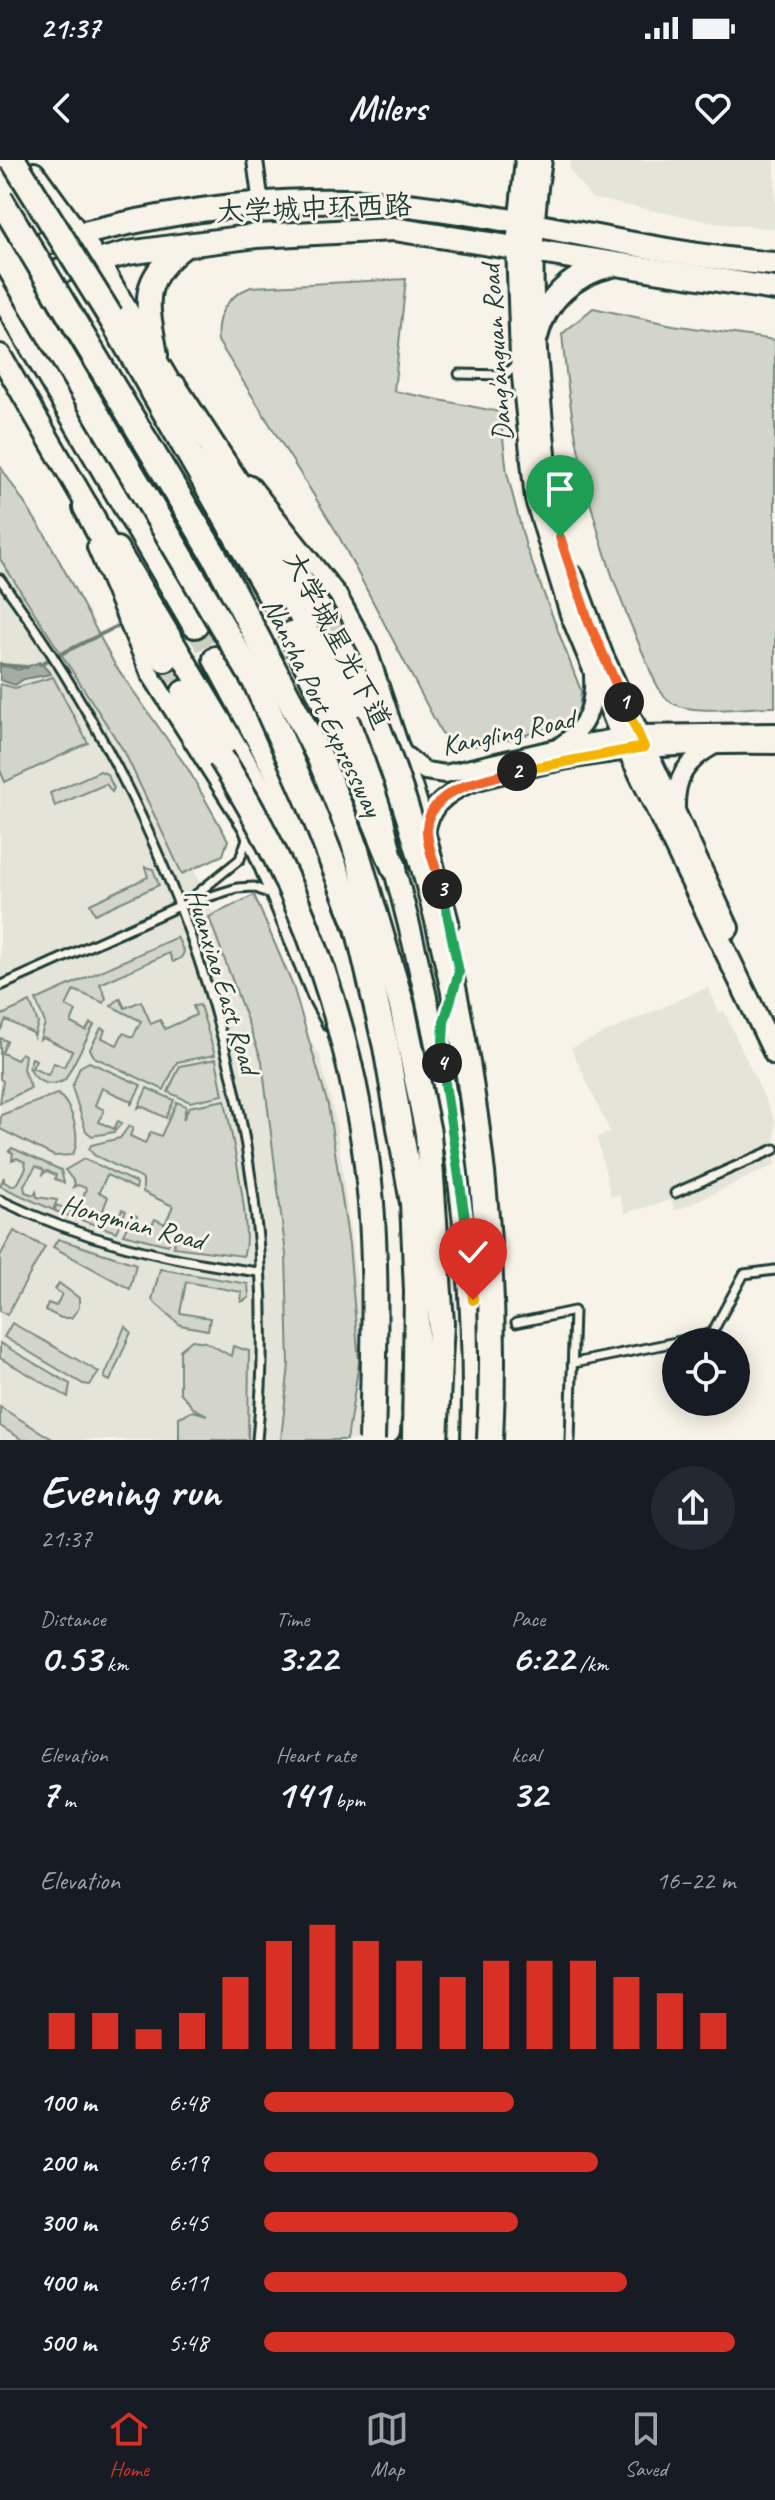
<!DOCTYPE html>
<html lang="en">
<head>
<meta charset="utf-8">
<style>
  :root { --surface:#171b24; --page:#242831; --text:#f1f3f6; --muted:#9ea1a6; --line:#363941; --accent:#d93025 }
  body { margin:0; font-family:Caveat,"LXGW WenKai TC",sans-serif; background:var(--page); color:var(--text); height:100vh; display:flex; flex-direction:column; font-size:30px; white-space:nowrap }
  * { box-sizing:border-box; margin:0 }
  p { font-size:26px; color:var(--muted) }
  .icon { flex:none; width:44px; height:44px; fill:none; stroke:currentColor; stroke-width:2; stroke-linecap:round; stroke-linejoin:round }
  .map { position:relative; height:1280px; overflow:hidden }
  .panel { display:flex; flex-direction:column; background:var(--surface); flex:1 }
  .panel>* { flex:none }
  .tools { position:absolute; left:662px; top:1168px; display:grid; gap:16px }
  .tools a { display:grid; place-items:center; width:88px; height:88px; border-radius:50%; background:var(--surface); box-shadow:0 4px 20px #0003; font-size:40px }
  .pin { position:absolute; display:grid; place-items:center; width:68px; height:68px; color:#fff; margin:-82px -34px; border-radius:50% 50% 50% 0; rotate:-45deg; box-shadow:0 0 8px #0007 }
  .pin .icon { rotate:45deg }
  .km { position:absolute; width:40px; height:40px; margin:-20px; border-radius:50%; background:#222; color:#fff; font-size:22px; line-height:40px; text-align:center }
  .round { display:grid; place-items:center; flex:none; width:84px; height:84px; border-radius:42px; background:var(--page) }
  .headline { display:flex; align-items:center; justify-content:space-between; height:136px; padding:0 40px }
  h1 { font-size:44px; font-weight:600; line-height:60px }
  .stats { display:grid; grid-template-columns:repeat(3,1fr); gap:12px; height:136px; padding:8px 40px }
  .stats div { display:grid; align-content:center }
  .stats b { font-size:40px; font-weight:600 }
  .stats small { font-size:22px; font-weight:400 }
  .stats p { font-size:22px }
  .chart { height:224px; padding:16px 40px }
  .chart p { display:flex; justify-content:space-between }
  .chart svg { width:100%; height:144px; margin-top:8px; stroke:var(--accent); stroke-width:6 }
  ul { padding:0 40px; list-style:none; font-size:26px }
  li { display:grid; grid-template-columns:128px 96px 1fr; align-items:center; height:60px }
  li i { height:20px; border-radius:10px; background:var(--accent) }
  .status { display:flex; justify-content:space-between; align-items:center; height:56px; padding:0 40px; background:var(--surface); direction:ltr }
  .status svg { height:22px; fill:currentColor }
  header { display:flex; justify-content:space-between; align-items:center; height:104px; padding:0 40px; background:var(--surface); font-size:36px; font-weight:600 }
  .dock { display:flex; justify-content:space-around; align-items:center; height:112px; border-top:2px solid var(--line); background:var(--surface); font-size:22px; color:var(--muted) }
  .dock a { display:grid; justify-items:center; gap:4px }
  .dock .selected { color:var(--accent) }
  .map>svg:first-child { display:block }
  .built { fill:#e5e4d9 }
  .green { fill:#d3d5ca; stroke:#79897f; stroke-width:2 }
  .water { fill:#a4ada3; stroke:#6f8077; stroke-width:2 }
  .lines { fill:none; stroke-linecap:round; stroke-linejoin:round }
  .stream { stroke:#6f8077; stroke-width:4 }
  .motorway-tunnel { stroke:#cccfc4; stroke-width:24; stroke-dasharray:24 12; stroke-linecap:butt }
  .service-casing { stroke:#1f3d34; stroke-width:13 }
  .minor-casing { stroke:#1f3d34; stroke-width:20 }
  .tertiary-casing { stroke:#1f3d34; stroke-width:22 }
  .secondary-casing { stroke:#1f3d34; stroke-width:26 }
  .primary-casing { stroke:#1f3d34; stroke-width:28 }
  .motorway-casing { stroke:#1f3d34; stroke-width:30 }
  .service { stroke:#f7f3e8; stroke-width:7 }
  .minor { stroke:#f7f3e8; stroke-width:14 }
  .tertiary { stroke:#f7f3e8; stroke-width:16 }
  .secondary { stroke:#f7f3e8; stroke-width:20 }
  .primary { stroke:#f7f3e8; stroke-width:22 }
  .motorway { stroke:#f7f3e8; stroke-width:24 }
  .motorway-bridge-casing { stroke:#1f3d34; stroke-width:30; stroke-linecap:butt }
  .motorway-bridge { stroke:#f7f3e8; stroke-width:24 }
  .split-1-casing { stroke:#fff; stroke-width:16 }
  .split-2-casing { stroke:#fff; stroke-width:16 }
  .split-3-casing { stroke:#fff; stroke-width:16 }
  .split-4-casing { stroke:#fff; stroke-width:16 }
  .split-5-casing { stroke:#fff; stroke-width:16 }
  .split-6-casing { stroke:#fff; stroke-width:16 }
  .split-1 { stroke:#f0652b; stroke-width:10 }
  .split-2 { stroke:#f5b400; stroke-width:10 }
  .split-3 { stroke:#f0652b; stroke-width:10 }
  .split-4 { stroke:#22a559; stroke-width:10 }
  .split-5 { stroke:#22a559; stroke-width:10 }
  .split-6 { stroke:#f5b400; stroke-width:10 }
  .labels { text-anchor:middle; dominant-baseline:central; stroke-width:6; stroke-linejoin:round; paint-order:stroke }
  .street-label { font-size:28px; fill:#1f3d34; stroke:#f7f3e8 }
</style>
</head>
<body>
<div class="status"><b>21:37</b><svg viewBox="0 0 49 12"><path d="M0 12V9h3v3zM5 12V6h3v6zM10 12V3h3v9zM15 12V0h3v12zM26 1h20v11H26zM47 4h2v5h-2z"/></svg></div>
<header><svg class="icon" aria-label="back" viewBox="0 0 24 24"><path d="M15 5l-7 7 7 7"/></svg>Milers<svg class="icon" aria-label="heart" viewBox="0 0 24 24"><path d="M12 20l-8-8c-3-5 5-10 8-4 3-6 11-1 8 4z"/></svg></header>
<div class="map">
<svg width="775" height="1280" viewBox="0 0 775 1280">
  <rect width="100%" height="100%" fill="#f7f3e8"/>
  <filter id="ink" filterUnits="userSpaceOnUse"><feTurbulence type="fractalNoise" baseFrequency=".0125" numOctaves="2"/><feDisplacementMap in="SourceGraphic" scale="16" xChannelSelector="R" yChannelSelector="G"/><feConvolveMatrix kernelMatrix="1 2 1 2 8 2 1 2 1" color-interpolation-filters="sRGB"/></filter>
  <g filter="url(#ink)">
    <!-- built -->
    <g class="built">
      <polygon points="571,0 775,0 775,69 716,63 591,38 569,9"/>
      <polygon points="0,306 46,376 115,505 188,609 228,680 223,695 194,709 212,752 239,742 283,844 320,895 337,968 358,1132 365,1226 358,1280 0,1280"/>
      <polygon points="708,827 719,852 724,851 775,961 775,1005 675,1051 671,1040 625,1053 619,1035 611,1037 597,977 610,972 571,888"/>
    </g>
    <!-- green -->
    <g class="green">
      <path d="M 406,119 L 394,231 L 500,252 L 507,313 L 526,387 L 581,531 L 579,552 C 566,566 482,590 463,586 C 454,584 448,579 441,572 L 336,371 L 218,181 C 215,155 227,136 251,127 Z"/>
      <path d="M 593,148 L 673,165 L 775,180 L 775,547 C 750,546 693,556 672,543 C 656,532 650,508 642,491 C 596,388 572,285 562,174 Z"/>
      <polygon points="0,306 46,376 115,505 188,609 228,680 223,695 182,714 125,593 0,399"/>
      <polygon points="53,517 88,583 5,622 0,610 0,524 15,528"/>
      <polygon points="100,611 107,614 114,628 112,632 106,624 55,646 50,633"/>
      <polygon points="145,707 153,709 159,725 95,754 90,744 148,717"/>
      <polygon points="254,735 293,826 328,945 349,1085 359,1202 347,1280 281,1280 289,1204 286,1095 262,901 209,757"/>
      <path d="M 177,777 L 184,792 L 181,798 L 173,802 L 169,793 L 100,824 L 106,838 L 104,843 L 74,830 L 66,846 L 76,851 L 71,863 L 86,871 L 90,863 L 94,865 L 65,920 C 50,928 35,923 29,907 L 32,898 L 36,900 L 32,908 L 48,915 L 54,903 L 64,907 L 72,891 L 43,877 L 40,879 L 45,863 L 36,840 Z"/>
      <polygon points="120,838 125,848 141,841 151,864 160,860 165,869 196,855 193,846 200,845 215,895 177,902 164,930 94,897 90,889 101,868 105,870 102,878 117,885 123,873 133,877 141,861 111,846"/>
      <polygon points="30,842 38,863 34,877 33,873 6,860 0,871 0,856"/>
      <polygon points="0,878 7,881 2,893 17,900 21,893 25,895 23,910 31,928 0,943 3,921 0,919"/>
      <polygon points="216,899 223,935 190,942 168,932 180,906"/>
      <polygon points="89,902 141,925 131,945 131,941 102,928 95,945 104,950 99,962 114,969 118,961 122,963 114,972 92,976 86,971 72,927 80,907"/>
      <polygon points="147,928 174,940 166,958 141,946 138,948"/>
      <path d="M 57,934 C 72,942 83,981 72,995 L 54,996 L 0,969 L 1,955 Z"/>
      <path d="M 225,940 C 230,969 254,1074 243,1096 L 173,1087 L 177,1076 L 173,1074 L 168,1085 L 123,1074 L 133,1054 L 137,1056 L 134,1064 L 149,1071 L 155,1059 L 165,1064 L 173,1046 L 143,1032 L 143,1019 L 94,995 L 89,989 L 91,985 L 120,978 L 129,966 L 133,968 L 130,976 L 145,983 L 151,972 L 161,976 L 177,942 L 186,946 L 183,960 L 189,947 Z"/>
      <polygon points="12,988 61,1010 64,1023 55,1019 56,1015 47,1011 43,1014 44,1010 36,1006 24,1025 25,1032 34,1035 36,1031 37,1037 57,1040 53,1050 0,1026 4,1017 4,1022 12,1026 18,1023 26,1008 25,1002 17,998 12,1000 13,993 9,991"/>
      <polygon points="84,999 137,1023 136,1029 107,1015 99,1032 108,1037 103,1050 118,1057 122,1049 126,1051 116,1072 55,1051 56,1045 64,1048 66,1044 67,1049 75,1053 80,1050 86,1028 78,1025 73,1027 75,1023 65,1010"/>
      <polygon points="14,1071 45,1087 7,1155 0,1151 0,1096"/>
      <polygon points="58,1079 136,1104 130,1129 53,1087"/>
      <polygon points="160,1109 248,1124 249,1138 241,1142 242,1132 186,1122 180,1153 210,1158 208,1170 180,1165 152,1140"/>
      <polygon points="59,1123 79,1138 79,1148 71,1158 61,1158 45,1150 48,1143 56,1146 62,1134 55,1130"/>
      <polygon points="12,1163 99,1212 90,1225 83,1224 4,1177"/>
      <polygon points="125,1166 131,1172 110,1221 104,1218"/>
      <polygon points="192,1180 206,1182 231,1196 233,1186 249,1191 248,1280 179,1280 179,1257 193,1251 207,1255 193,1248 180,1232 180,1190"/>
      <polygon points="0,1183 70,1224 68,1237 0,1198"/>
      <polygon points="0,1247 54,1280 55,1280 23,1280 0,1266"/>
    </g>
    <!-- water -->
    <polygon class="water" points="40,502 51,514 24,519 15,525 0,520 0,503 18,510"/>
    <g class="lines">
      <!-- stream -->
      <g class="stream">
        <polyline points="40,504 120,465"/>
        <polyline points="0,505 27,507"/>
      </g>
      <!-- motorway-tunnel -->
      <g class="motorway-tunnel">
        <polyline points="272,438 292,474"/>
        <polyline points="321,452 340,485"/>
        <polyline points="195,465 216,499"/>
        <polyline points="165,499 184,533"/>
      </g>
      <defs>
        <g id="service">
          <polyline points="459,214 504,215 517,205"/>
          <path d="M 0,419 C 179,662 288,975 257,1280"/>
          <polyline points="188,741 240,699 248,676"/>
          <polyline points="0,826 179,746 237,728 254,727 272,735"/>
          <polyline points="675,1033 775,989"/>
          <path d="M 0,1040 C 82,1080 168,1100 258,1112"/>
          <polyline points="516,1163 574,1151 570,1280"/>
          <polyline points="676,1182 712,1173 744,1114 775,1110"/>
          <polyline points="574,1203 676,1182"/>
        </g>
        <polyline id="minor" points="255,0 261,44"/>
        <g id="tertiary">
          <polyline points="250,324 338,435 368,490 418,641 450,762"/>
          <polyline points="96,387 150,514 247,667 316,835 331,863"/>
          <path d="M 560,586 C 587,568 595,546 593,514"/>
          <polyline points="404,594 425,611 445,614 557,588 638,574 775,572"/>
          <path d="M 676,650 C 675,618 685,602 713,586"/>
          <path d="M 427,668 C 430,656 434,646 445,638 C 464,622 490,618 513,612 C 600,590 686,583 775,585"/>
          <polyline points="440,891 452,840"/>
        </g>
        <g id="secondary">
          <polyline points="526,0 517,85 521,198 536,339 571,454 622,577 775,894"/>
          <path d="M 541,0 C 523,104 538,212 547,317"/>
          <polyline points="34,13 98,101 181,242"/>
          <polyline points="0,195 95,359"/>
          <path d="M 209,299 C 254,386 313,468 352,558 C 375,612 384,670 399,726 C 447,909 479,1090 472,1280"/>
          <path d="M 117,388 L 297,688 C 357,804 388,976 395,1107 C 398,1162 392,1217 389,1272"/>
          <polyline points="573,417 602,495 728,768"/>
        </g>
        <g id="primary">
          <path d="M 15,92 C 139,55 267,32 398,44 C 525,57 648,94 775,104"/>
          <polyline points="1,127 128,93 186,85 256,76 394,69 775,129"/>
          <path d="M 536,177 C 545,139 574,113 612,105"/>
          <path d="M 156,195 C 147,143 138,122 183,87"/>
          <polyline points="394,1095 417,1140"/>
          <polyline points="382,1280 390,1255"/>
        </g>
        <g id="motorway">
          <polyline points="0,131 195,465"/>
          <polyline points="110,156 272,438"/>
          <polyline points="174,227 321,452"/>
          <polyline points="86,347 165,499"/>
          <polyline points="292,474 338,571 394,707"/>
          <polyline points="340,485 371,550"/>
          <polyline points="216,499 279,616 316,725"/>
          <polyline points="184,533 221,598"/>
        </g>
      </defs>
      <!-- service casing -->
      <use href="#service" class="service-casing"/>
      <!-- minor casing -->
      <use href="#minor" class="minor-casing"/>
      <!-- tertiary casing -->
      <use href="#tertiary" class="tertiary-casing"/>
      <!-- secondary casing -->
      <use href="#secondary" class="secondary-casing"/>
      <!-- primary casing -->
      <use href="#primary" class="primary-casing"/>
      <!-- motorway casing -->
      <use href="#motorway" class="motorway-casing"/>
      <!-- service -->
      <use href="#service" class="service"/>
      <!-- minor -->
      <use href="#minor" class="minor"/>
      <!-- tertiary -->
      <use href="#tertiary" class="tertiary"/>
      <!-- secondary -->
      <use href="#secondary" class="secondary"/>
      <!-- primary -->
      <use href="#primary" class="primary"/>
      <!-- motorway -->
      <use href="#motorway" class="motorway"/>
      <defs>
        <g id="motorway-bridge">
          <polyline points="13,0 110,156"/>
          <polyline points="0,39 214,395 319,596 353,680 402,846 428,973 441,1163 435,1280"/>
          <polyline points="0,91 256,523 309,642 358,767 386,887 413,1043 417,1131 415,1280"/>
          <path d="M 371,550 C 459,772 502,1041 490,1280"/>
          <path d="M 221,598 C 305,731 358,885 371,1043 C 377,1122 374,1201 372,1280"/>
        </g>
      </defs>
      <!-- motorway-bridge casing -->
      <use href="#motorway-bridge" class="motorway-bridge-casing"/>
      <!-- motorway-bridge -->
      <use href="#motorway-bridge" class="motorway-bridge"/>
    </g>
  </g>
  <g class="lines" filter="url(#ink)">
    <defs>
      <polyline id="split-1" points="560,377 589,463 624,542"/>
      <polyline id="split-2" points="517,611 644,587 624,542"/>
      <path id="split-3" d="M 442,729 C 438,712 426,686 427,668 C 430,627 487,619 517,611"/>
      <polyline id="split-4" points="442,903 444,862 459,812 442,729"/>
      <polyline id="split-5" points="442,903 468,1078"/>
      <polyline id="split-6" points="468,1078 473,1140"/>
    </defs>
    <!-- split-1 casing -->
    <use href="#split-1" class="split-1-casing"/>
    <!-- split-2 casing -->
    <use href="#split-2" class="split-2-casing"/>
    <!-- split-3 casing -->
    <use href="#split-3" class="split-3-casing"/>
    <!-- split-4 casing -->
    <use href="#split-4" class="split-4-casing"/>
    <!-- split-5 casing -->
    <use href="#split-5" class="split-5-casing"/>
    <!-- split-6 casing -->
    <use href="#split-6" class="split-6-casing"/>
    <!-- split-1 -->
    <use href="#split-1" class="split-1"/>
    <!-- split-2 -->
    <use href="#split-2" class="split-2"/>
    <!-- split-3 -->
    <use href="#split-3" class="split-3"/>
    <!-- split-4 -->
    <use href="#split-4" class="split-4"/>
    <!-- split-5 -->
    <use href="#split-5" class="split-5"/>
    <!-- split-6 -->
    <use href="#split-6" class="split-6"/>
  </g>
  <g class="labels">
    <!-- street labels -->
    <g class="street-label">
      <text transform="translate(314 48) rotate(-2)">大学城中环西路</text>
      <text transform="translate(496 193) rotate(-94)">Dang'anguan Road</text>
      <text transform="translate(338 480) rotate(62)">大学城星光下道</text>
      <text transform="translate(323 547) rotate(64)">Nansha Port Expressway</text>
      <text transform="translate(508 572) rotate(-12)">Kangling Road</text>
      <text transform="translate(223 821) rotate(73)">Huanxiao East Road</text>
      <text transform="translate(133 1062) rotate(15)">Hongmian Road</text>
    </g>
  </g>
</svg>
<div class="tools">
<a><svg class="icon" aria-label="locate" viewBox="0 0 24 24"><circle cx="12" cy="12" r="6"/><path d="M12 2v4M12 18v4M2 12h4M18 12h4"/></svg></a>
</div>
<div class="pin" style="left:560px;top:377px;background:#1e9e55"><svg class="icon" aria-label="arrive" viewBox="0 0 24 24"><path d="M6 21V4h12l-3 4 3 4H6"/></svg></div>
<div class="pin" style="left:473px;top:1140px;background:#d93025"><svg class="icon" aria-label="check" viewBox="0 0 24 24"><path d="M5 12l5 5 9-10"/></svg></div>
<b class="km" style="left:624px;top:542px">1</b>
<b class="km" style="left:517px;top:611px">2</b>
<b class="km" style="left:442px;top:729px">3</b>
<b class="km" style="left:442px;top:903px">4</b>
</div>
<section class="panel">
<div class="headline"><div><h1>Evening run</h1><p>21:37</p></div><a class="round"><svg class="icon" aria-label="share" viewBox="0 0 24 24"><path d="M12 15V3M7 8l5-5 5 5M5 13v7h14v-7"/></svg></a></div>
<div class="stats">
<div><p>Distance</p><b>0.53<small> km</small></b></div>
<div><p>Time</p><b>3:22</b></div>
<div><p>Pace</p><b>6:22<small> /km</small></b></div>
</div>
<div class="stats">
<div><p>Elevation</p><b>7<small> m</small></b></div>
<div><p>Heart rate</p><b>141<small> bpm</small></b></div>
<div><p>kcal</p><b>32</b></div>
</div>
<div class="chart"><p><span>Elevation</span>16–22 m</p>
<svg viewBox="0 0 160 44" preserveAspectRatio="none"><path d="M5 44V33M15 44V33M25 44V38M35 44V33M45 44V22M55 44V11M65 44V6M75 44V11M85 44V17M95 44V22M105 44V17M115 44V17M125 44V17M135 44V22M145 44V27M155 44V33"/></svg>
</div>
<ul>
<li><b>100 m</b>6:48<i style="width:53%"></i></li>
<li><b>200 m</b>6:19<i style="width:71%"></i></li>
<li><b>300 m</b>6:45<i style="width:54%"></i></li>
<li><b>400 m</b>6:11<i style="width:77%"></i></li>
<li><b>500 m</b>5:48<i style="width:100%"></i></li>
</ul>
</section>
<nav class="dock">
<a class="selected"><svg class="icon" aria-label="home" viewBox="0 0 24 24"><path d="M3 11l9-7 9 7M6 9v11h12V9"/></svg>Home</a>
<a><svg class="icon" aria-label="map" viewBox="0 0 24 24"><path d="M3 6l6-2 6 2 6-2v14l-6 2-6-2-6 2zM9 4v14M15 6v14"/></svg>Map</a>
<a><svg class="icon" aria-label="saved" viewBox="0 0 24 24"><path d="M7 4h10v16l-5-4-5 4z"/></svg>Saved</a>
</nav>
</body>
</html>
